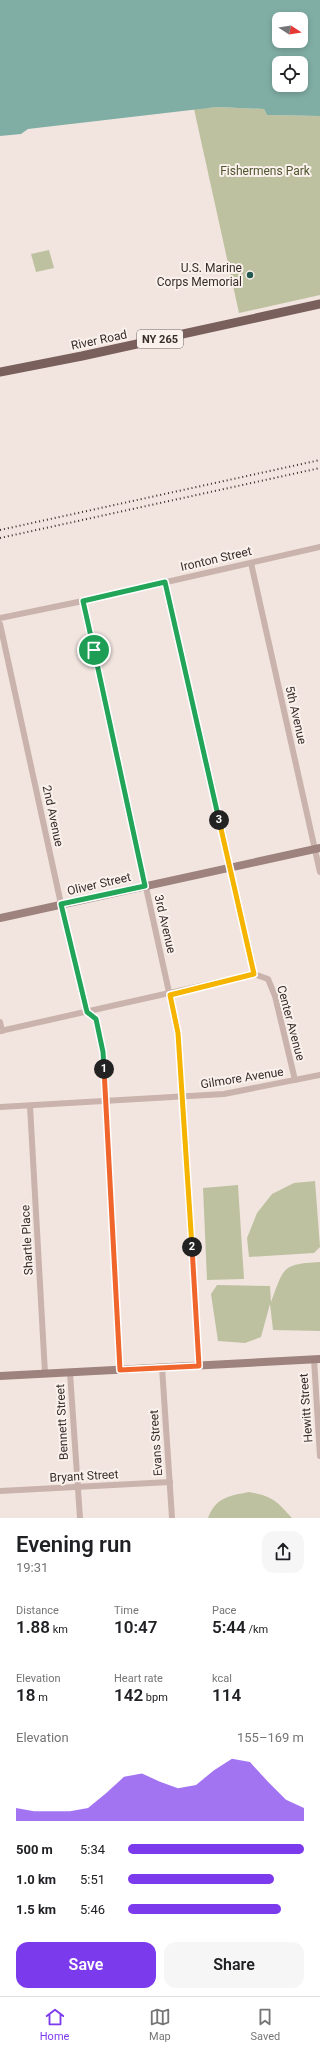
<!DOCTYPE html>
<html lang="en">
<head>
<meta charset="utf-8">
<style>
  :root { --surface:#fff; --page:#f6f6f6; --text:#202124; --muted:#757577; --line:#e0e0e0; --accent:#7c3aed }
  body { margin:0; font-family:Roboto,sans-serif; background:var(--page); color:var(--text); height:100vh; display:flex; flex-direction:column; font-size:15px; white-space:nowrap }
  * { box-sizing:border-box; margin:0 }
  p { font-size:13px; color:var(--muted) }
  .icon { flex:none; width:22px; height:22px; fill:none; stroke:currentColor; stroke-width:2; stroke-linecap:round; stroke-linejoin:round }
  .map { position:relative; height:1518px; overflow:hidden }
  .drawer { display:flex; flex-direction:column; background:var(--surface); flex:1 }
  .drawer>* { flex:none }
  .needle { width:26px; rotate:102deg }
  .controls { position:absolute; left:272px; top:12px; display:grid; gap:8px }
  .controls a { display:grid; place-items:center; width:36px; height:36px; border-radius:8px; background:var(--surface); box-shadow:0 2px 6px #0003; font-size:20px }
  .pin { position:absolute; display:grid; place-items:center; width:34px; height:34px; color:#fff; margin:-17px; border:2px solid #fff; border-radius:50%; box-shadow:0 1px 4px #0007 }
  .km { position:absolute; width:20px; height:20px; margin:-10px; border-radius:50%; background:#222; color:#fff; font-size:11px; line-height:20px; text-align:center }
  .round { display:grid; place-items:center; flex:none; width:42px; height:42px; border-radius:12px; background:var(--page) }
  .headline { display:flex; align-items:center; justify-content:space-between; height:68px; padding:0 16px }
  h1 { font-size:22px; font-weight:600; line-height:30px }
  .stats { display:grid; grid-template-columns:repeat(3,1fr); gap:6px; height:68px; padding:4px 16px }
  .stats div { display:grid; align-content:center }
  .stats b { font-size:17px; font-weight:600 }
  .stats small { font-size:11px; font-weight:400 }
  .stats p { font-size:11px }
  .chart { height:112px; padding:8px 16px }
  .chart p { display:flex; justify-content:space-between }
  .chart svg { width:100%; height:72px; margin-top:4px; fill:var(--accent); opacity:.7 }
  .primary-button { display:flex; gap:8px; margin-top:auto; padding:8px 16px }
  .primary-button a { flex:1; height:46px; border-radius:12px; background:var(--accent); color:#fff; font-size:16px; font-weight:600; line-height:46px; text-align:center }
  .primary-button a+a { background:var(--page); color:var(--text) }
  ul { padding:0 16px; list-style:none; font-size:13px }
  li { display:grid; grid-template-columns:64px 48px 1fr; align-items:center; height:30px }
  li i { height:10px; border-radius:5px; background:var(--accent) }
  .menu { display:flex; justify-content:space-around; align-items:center; height:56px; border-top:1px solid var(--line); background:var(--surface); font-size:11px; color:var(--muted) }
  .menu a { display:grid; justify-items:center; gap:2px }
  .menu .on { color:var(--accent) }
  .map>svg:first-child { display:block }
  .green { fill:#bdc1a0 }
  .water { fill:#80aea5; fill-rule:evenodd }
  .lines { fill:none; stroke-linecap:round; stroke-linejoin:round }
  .street { stroke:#cab3ac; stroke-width:6 }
  .secondary { stroke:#9d827d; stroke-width:8 }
  .primary { stroke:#79605d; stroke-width:9 }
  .rail { stroke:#382c2b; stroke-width:2; stroke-dasharray:1 3; stroke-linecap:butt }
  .split-1-casing { stroke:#fff; stroke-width:8 }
  .split-2-casing { stroke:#fff; stroke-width:8 }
  .split-3-casing { stroke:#fff; stroke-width:8 }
  .split-4-casing { stroke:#fff; stroke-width:8 }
  .split-1 { stroke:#22a559; stroke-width:5 }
  .split-2 { stroke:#f0652b; stroke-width:5 }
  .split-3 { stroke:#f5b400; stroke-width:5 }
  .split-4 { stroke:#22a559; stroke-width:5 }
  .poi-dot { fill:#22584f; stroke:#faf1ec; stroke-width:1.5 }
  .labels { text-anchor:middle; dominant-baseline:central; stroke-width:4; stroke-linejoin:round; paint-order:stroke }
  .shield { fill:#faf1ec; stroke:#726765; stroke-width:1 }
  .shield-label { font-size:11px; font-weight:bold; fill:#382c2b }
  .park-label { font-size:12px; fill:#505530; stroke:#faf1ec }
  .poi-label { font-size:12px; fill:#382c2b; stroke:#faf1ec; text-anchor:end }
  .street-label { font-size:12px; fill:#382c2b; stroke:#faf1ec }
</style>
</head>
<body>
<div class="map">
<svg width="320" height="1518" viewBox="0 0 320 1518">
  <rect width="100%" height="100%" fill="#f2e5e0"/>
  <!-- green -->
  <g class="green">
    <polygon points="217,107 264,109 267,115 320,116 320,295 239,313 194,109"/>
    <polygon points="49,250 54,268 36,272 31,254"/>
    <polygon points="315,1181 320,1247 314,1253 249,1257 247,1238 257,1213 272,1194 294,1183"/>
    <polygon points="238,1185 244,1279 207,1280 203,1188"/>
    <path d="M 320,1262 L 320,1331 L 273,1330 L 270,1304 L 261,1337 L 245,1343 L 218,1341 L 211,1294 L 217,1285 L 270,1286 L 271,1302 C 284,1268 281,1264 320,1262 Z"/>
    <path d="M 249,1492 C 272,1496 276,1500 292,1518 L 208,1518 C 216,1497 229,1496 249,1492 Z"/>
  </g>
  <!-- water -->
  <path class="water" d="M 0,0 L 320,0 L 320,116 L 267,115 L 264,109 L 217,107 L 28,129 L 21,134 L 0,136 ZM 279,19 L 301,19 L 301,41 L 279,41 ZM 279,63 L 301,63 L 301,85 L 279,85 Z"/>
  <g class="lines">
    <!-- street -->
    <g class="street">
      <polyline points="251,563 320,872"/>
      <polyline points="165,582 254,974 268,979 275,996 295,1080"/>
      <polyline points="83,601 178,1033 199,1366"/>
      <polyline points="0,618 83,601 320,547"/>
      <polyline points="0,624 61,904 87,1012 96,1019 103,1052 120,1370"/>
      <polyline points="0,1022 2,1031"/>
      <polyline points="0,1031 254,974"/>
      <polyline points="30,1106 45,1373"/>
      <polyline points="0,1107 224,1094 320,1075"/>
      <polyline points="314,1359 320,1456"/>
      <polyline points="162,1367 172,1518"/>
      <polyline points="70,1373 80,1518"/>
      <polyline points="0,1491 170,1482"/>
    </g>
    <!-- secondary -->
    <g class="secondary">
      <polyline points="0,918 320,848"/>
      <polyline points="0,1376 320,1359"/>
    </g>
    <!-- primary -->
    <polyline class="primary" points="0,372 82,356 320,304"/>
    <!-- rail -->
    <g class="rail">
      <polyline points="0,530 320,460"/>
      <polyline points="0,538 320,468"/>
    </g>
  </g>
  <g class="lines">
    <defs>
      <polyline id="split-1" points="94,650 145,886 61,904 87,1012 96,1019 103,1052 104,1069"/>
      <polyline id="split-2" points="104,1069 120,1370 199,1366 192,1247"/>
      <polyline id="split-3" points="192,1247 178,1033 170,995 254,974 219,820"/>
      <polyline id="split-4" points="94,650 83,601 165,582 219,820"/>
    </defs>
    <!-- split-1 casing -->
    <use href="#split-1" class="split-1-casing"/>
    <!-- split-2 casing -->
    <use href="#split-2" class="split-2-casing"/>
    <!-- split-3 casing -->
    <use href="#split-3" class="split-3-casing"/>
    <!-- split-4 casing -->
    <use href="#split-4" class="split-4-casing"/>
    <!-- split-1 -->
    <use href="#split-1" class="split-1"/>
    <!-- split-2 -->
    <use href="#split-2" class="split-2"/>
    <!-- split-3 -->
    <use href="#split-3" class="split-3"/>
    <!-- split-4 -->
    <use href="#split-4" class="split-4"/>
  </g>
  <!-- markers -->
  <circle class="poi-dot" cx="250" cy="275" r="4"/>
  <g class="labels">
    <!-- shield labels -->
    <rect class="shield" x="137" y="330" width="46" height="18" rx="3"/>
    <g class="shield-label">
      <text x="160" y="339">NY 265</text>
    </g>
    <!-- park labels -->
    <g class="park-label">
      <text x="265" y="171">Fishermens Park</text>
    </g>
    <!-- poi labels -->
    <g class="poi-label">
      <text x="242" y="268">U.S. Marine<tspan x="242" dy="14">Corps Memorial</tspan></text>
    </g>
    <!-- street labels -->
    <g class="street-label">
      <text transform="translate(99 340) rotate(-12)">River Road</text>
      <text transform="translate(216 559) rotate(-13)">Ironton Street</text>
      <text transform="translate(296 715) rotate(77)">5th Avenue</text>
      <text transform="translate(53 816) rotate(78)">2nd Avenue</text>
      <text transform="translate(99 884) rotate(-13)">Oliver Street</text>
      <text transform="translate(165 924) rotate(77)">3rd Avenue</text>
      <text transform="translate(291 1023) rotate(75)">Center Avenue</text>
      <text transform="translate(242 1078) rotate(-9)">Gilmore Avenue</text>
      <text transform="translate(27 1240) rotate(-93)">Shartle Place</text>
      <text transform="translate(306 1408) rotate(-94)">Hewitt Street</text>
      <text transform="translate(62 1422) rotate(-93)">Bennett Street</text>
      <text transform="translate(156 1443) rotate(-94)">Evans Street</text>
      <text transform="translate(84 1476) rotate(-3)">Bryant Street</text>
    </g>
  </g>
</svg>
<div class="controls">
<a><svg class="needle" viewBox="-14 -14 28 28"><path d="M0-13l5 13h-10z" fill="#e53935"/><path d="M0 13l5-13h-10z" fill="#757577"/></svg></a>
<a><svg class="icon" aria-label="locate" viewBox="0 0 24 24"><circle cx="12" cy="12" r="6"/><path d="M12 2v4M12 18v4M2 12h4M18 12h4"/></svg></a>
</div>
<div class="pin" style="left:94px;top:650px;background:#1e9e55"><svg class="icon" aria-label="arrive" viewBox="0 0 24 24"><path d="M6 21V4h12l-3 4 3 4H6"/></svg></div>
<b class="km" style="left:104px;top:1069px">1</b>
<b class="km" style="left:192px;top:1247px">2</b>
<b class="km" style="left:219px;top:820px">3</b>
</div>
<section class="drawer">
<div class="headline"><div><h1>Evening run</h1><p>19:31</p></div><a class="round"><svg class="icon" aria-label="share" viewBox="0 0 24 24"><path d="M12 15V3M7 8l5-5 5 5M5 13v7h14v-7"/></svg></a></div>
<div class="stats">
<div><p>Distance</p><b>1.88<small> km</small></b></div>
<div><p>Time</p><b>10:47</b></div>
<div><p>Pace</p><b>5:44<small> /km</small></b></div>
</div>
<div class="stats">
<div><p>Elevation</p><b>18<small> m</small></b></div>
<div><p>Heart rate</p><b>142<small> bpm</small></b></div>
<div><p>kcal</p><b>114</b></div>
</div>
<div class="chart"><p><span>Elevation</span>155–169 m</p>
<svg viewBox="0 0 160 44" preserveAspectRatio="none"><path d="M0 44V36L10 38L20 38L30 38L40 36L50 27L60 17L70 15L80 20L90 24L100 22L110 13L120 6L130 8L140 20L150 31L160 36V44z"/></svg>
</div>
<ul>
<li><b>500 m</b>5:34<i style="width:100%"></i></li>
<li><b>1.0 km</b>5:51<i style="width:83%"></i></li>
<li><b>1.5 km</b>5:46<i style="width:87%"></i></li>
</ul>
<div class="primary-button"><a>Save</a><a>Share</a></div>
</section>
<nav class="menu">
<a class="on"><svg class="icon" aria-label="home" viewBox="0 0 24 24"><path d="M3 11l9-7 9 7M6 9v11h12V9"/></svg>Home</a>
<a><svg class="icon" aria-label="map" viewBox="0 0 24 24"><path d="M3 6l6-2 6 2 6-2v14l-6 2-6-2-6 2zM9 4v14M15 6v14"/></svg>Map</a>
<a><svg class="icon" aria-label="saved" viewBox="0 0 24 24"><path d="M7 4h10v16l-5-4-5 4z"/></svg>Saved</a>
</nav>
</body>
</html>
